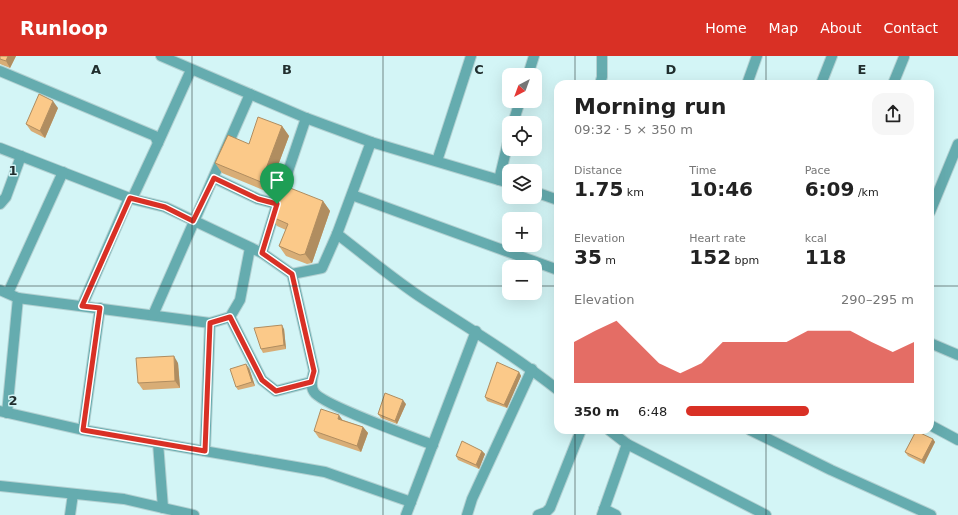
<!DOCTYPE html>
<html lang="en">
<head>
<meta charset="utf-8">
<style>
  :root { --surface:#fff; --page:#f6f6f6; --text:#222; --muted:#767676; --accent:#d93025 }
  body { margin:0; font-family:"DejaVu Sans",sans-serif; background:var(--page); color:var(--text); height:100vh; display:flex; flex-direction:column; font-size:15px; white-space:nowrap }
  * { box-sizing:border-box; margin:0 }
  p { font-size:13px; color:var(--muted) }
  .icon { flex:none; width:22px; height:22px; fill:none; stroke:currentColor; stroke-width:2; stroke-linecap:round; stroke-linejoin:round }
  .map { position:relative; flex:1; overflow:hidden }
  .drawer { position:absolute; left:554px; top:24px; width:380px; height:354px; display:flex; flex-direction:column; background:var(--surface); border-radius:12px; box-shadow:0 4px 16px #0002 }
  .drawer>* { flex:none }
  .needle { width:26px; rotate:221deg }
  .controls { position:absolute; left:502px; top:12px; display:grid; gap:8px }
  .controls a { display:grid; place-items:center; width:40px; height:40px; border-radius:8px; background:var(--surface); box-shadow:0 4px 16px #0002; font-size:20px }
  .pin { position:absolute; display:grid; place-items:center; width:34px; height:34px; color:#fff; margin:-41px -17px; border-radius:50% 50% 50% 0; rotate:-45deg; box-shadow:0 0 4px #0007 }
  .pin .icon { rotate:45deg }
  .round { display:grid; place-items:center; flex:none; width:42px; height:42px; border-radius:12px; background:var(--page) }
  .summary { display:flex; align-items:center; justify-content:space-between; height:68px; padding:0 20px }
  h1 { font-size:22px; font-weight:700; line-height:30px }
  .stats { display:grid; grid-template-columns:repeat(3,1fr); gap:6px; height:68px; padding:4px 20px }
  .stats div { display:grid; align-content:center }
  .stats b { font-size:20px; font-weight:700 }
  .stats small { font-size:11px; font-weight:400 }
  .stats p { font-size:11px }
  .chart { height:112px; padding:8px 20px }
  .chart p { display:flex; justify-content:space-between }
  .chart svg { width:100%; height:72px; margin-top:4px; fill:var(--accent); opacity:.7 }
  ul { padding:0 20px; list-style:none; font-size:13px }
  li { display:grid; grid-template-columns:64px 48px 1fr; align-items:center; height:30px }
  li i { height:10px; border-radius:5px; background:var(--accent) }
  header { display:flex; align-items:center; gap:24px; box-sizing:border-box; height:56px; padding:0 20px; background:var(--accent); color:#fff }
  header strong { font-size:19px }
  nav { display:flex; gap:22px; margin-inline-start:auto; font-size:14px }
  .map>svg:first-child { display:block }
  .lines { fill:none; stroke-linecap:round; stroke-linejoin:round }
  .street-casing { stroke:#b3d1d2; stroke-width:12 }
  .street { stroke:#65acaf; stroke-width:10 }
  .wall { fill:#d8ad76 }
  .shaded-wall { fill:#b08d60 }
  .building { fill:#fbc989; stroke:#b08d60 }
  .route-casing { stroke:#fff; stroke-width:8 }
  .route { stroke:#d93025; stroke-width:5 }
  .grid { fill:none; stroke:#212e2e; stroke-width:1; stroke-opacity:0.55 }
  .grid-label { font-size:13px; text-anchor:middle; font-weight:bold; fill:#212e2e; stroke:#d3f5f6; stroke-width:3; stroke-linejoin:round; paint-order:stroke }
</style>
</head>
<body>
<header>
<strong>Runloop</strong>
<nav><a>Home</a><a>Map</a><a>About</a><a>Contact</a></nav>
</header>
<div class="map">
<svg width="958" height="459" viewBox="0 0 958 459">
  <rect width="100%" height="100%" fill="#d3f5f6"/>
  <g class="lines">
    <defs>
      <g id="street">
        <polyline points="161,0 306,62 371,86 509,127"/>
        <polyline points="0,15 155,80 158,87 132,143"/>
        <polyline points="528,19 534,0"/>
        <polyline points="600,28 602,21 602,0"/>
        <polyline points="747,28 757,0"/>
        <polyline points="821,28 832,0"/>
        <polyline points="893,28 904,1"/>
        <polyline points="513,67 520,45"/>
        <polyline points="158,87 191,14"/>
        <path d="M 0,92 L 132,143 L 165,151 L 262,197 L 292,218 L 314,315 C 312,322 310,330 314,336 C 322,349 413,381 433,389"/>
        <polyline points="437,105 471,0"/>
        <polyline points="214,122 258,143 277,148 262,197"/>
        <polyline points="499,124 509,82"/>
        <polyline points="535,136 558,144"/>
        <polyline points="352,139 558,214"/>
        <polyline points="279,142 306,62"/>
        <polyline points="0,148 6,141 21,100"/>
        <polyline points="930,156 958,88"/>
        <path d="M 337,178 C 366,200 394,224 425,244 C 470,273 515,300 558,334"/>
        <polyline points="292,218 322,212 337,178 371,86"/>
        <polyline points="0,234 18,242 210,267 230,261 240,244 250,192"/>
        <polyline points="8,237 63,116"/>
        <polyline points="82,250 129,142"/>
        <polyline points="153,259 250,38"/>
        <polyline points="230,261 262,324 276,335 311,326"/>
        <polyline points="930,287 958,299"/>
        <polyline points="0,355 83,374 325,416 411,446"/>
        <polyline points="7,357 18,242"/>
        <polyline points="930,369 958,384"/>
        <polyline points="83,374 100,252"/>
        <polyline points="609,374 627,388 766,459"/>
        <polyline points="750,374 831,414 931,459"/>
        <polyline points="158,387 163,452"/>
        <polyline points="205,395 210,267"/>
        <polyline points="0,430 124,443 194,459"/>
        <polyline points="604,453 616,459"/>
        <polyline points="70,459 73,438"/>
        <polyline points="406,459 476,275"/>
        <polyline points="467,459 472,443 532,313"/>
        <polyline points="538,459 546,456 550,452 581,374"/>
        <polyline points="602,459 627,388"/>
      </g>
    </defs>
    <!-- street casing -->
    <use href="#street" class="street-casing"/>
    <!-- street -->
    <use href="#street" class="street"/>
  </g>
  <!-- wall -->
  <g class="wall">
    <polygon points="0,0 16,0 10,12 0,8"/>
    <polygon points="58,52 45,82 31,75 26,68"/>
    <polygon points="282,70 289,80 268,136 222,117 215,107 249,88"/>
    <polygon points="323,145 330,155 312,207 307,208 286,200 279,190 286,174 277,170 270,160"/>
    <polygon points="284,273 286,293 263,297 261,293"/>
    <polygon points="178,307 180,332 143,334 138,327"/>
    <polygon points="249,312 255,330 238,334 236,331"/>
    <polygon points="519,316 521,320 507,352 487,345 485,341"/>
    <polygon points="406,348 397,368 381,362 378,358"/>
    <polygon points="343,364 363,371 368,377 361,396 319,382 314,375"/>
    <polygon points="933,383 935,386 924,408 908,400 905,396"/>
    <polygon points="482,395 485,398 479,413 458,404 456,400"/>
  </g>
  <!-- shaded-wall -->
  <g class="shaded-wall">
    <polygon points="8,0 16,0 10,12 6,5"/>
    <polygon points="53,45 58,52 45,82 40,75"/>
    <polygon points="282,70 289,80 268,136 261,126"/>
    <polygon points="323,145 330,155 312,207 305,198"/>
    <polygon points="282,269 284,273 286,293 284,289"/>
    <polygon points="174,300 178,307 180,332 175,325"/>
    <polygon points="246,308 249,312 255,330 252,326"/>
    <polygon points="519,316 521,320 507,352 504,349"/>
    <polygon points="403,344 406,348 397,368 395,365"/>
    <polygon points="339,359 344,366 338,363"/>
    <polygon points="363,371 368,377 361,396 357,390"/>
    <polygon points="933,383 935,386 924,408 922,404"/>
    <polygon points="482,395 485,398 479,413 476,409"/>
  </g>
  <!-- building -->
  <g class="building">
    <polygon points="0,0 8,0 6,5 0,3"/>
    <polygon points="39,38 53,45 40,75 26,68"/>
    <polygon points="258,61 282,70 261,126 215,107 228,79 249,88"/>
    <polygon points="280,128 323,145 305,198 300,199 279,190 288,168 270,160"/>
    <polygon points="282,269 284,289 261,293 254,272"/>
    <polygon points="174,300 175,325 138,327 136,302"/>
    <polygon points="497,306 519,316 504,349 485,341"/>
    <polygon points="246,308 252,326 236,331 230,313"/>
    <polygon points="385,337 403,344 395,365 378,358"/>
    <polygon points="321,353 339,359 338,363 363,371 357,390 314,375"/>
    <polygon points="916,375 933,383 922,404 905,396"/>
    <polygon points="462,385 482,395 476,409 456,400"/>
  </g>
  <g class="lines">
    <defs>
      <polygon id="route" points="214,122 258,143 277,148 262,197 292,218 314,315 311,326 276,335 262,324 230,261 210,267 205,395 83,374 100,252 82,250 130,142 165,151 193,165"/>
    </defs>
    <!-- route casing -->
    <use href="#route" class="route-casing"/>
    <!-- route -->
    <use href="#route" class="route"/>
  </g>
  <!-- grid -->
  <path class="grid" d="M 192,0 L 192,459M 383,0 L 383,459M 575,0 L 575,28M 766,0 L 766,28M 0,230 L 509,230M 535,230 L 558,230M 930,230 L 958,230M 575,374 L 575,459M 766,374 L 766,459"/>
  <g class="grid-label">
    <text x="96" y="18">A</text>
    <text x="287" y="18">B</text>
    <text x="479" y="18">C</text>
    <text x="671" y="18">D</text>
    <text x="862" y="18">E</text>
    <text x="13" y="119">1</text>
    <text x="13" y="349">2</text>
  </g>
</svg>
<div class="controls">
<a><svg class="needle" viewBox="-14 -14 28 28"><path d="M0-13l5 13h-10z" fill="#e53935"/><path d="M0 13l5-13h-10z" fill="#767676"/></svg></a>
<a><svg class="icon" aria-label="locate" viewBox="0 0 24 24"><circle cx="12" cy="12" r="6"/><path d="M12 2v4M12 18v4M2 12h4M18 12h4"/></svg></a>
<a><svg class="icon" aria-label="layers" viewBox="0 0 24 24"><path d="M12 4l9 5-9 5-9-5zM3 14l9 5 9-5"/></svg></a>
<a>+</a>
<a>−</a>
</div>
<div class="pin" style="left:277px;top:148px;background:#1e9e55"><svg class="icon" aria-label="arrive" viewBox="0 0 24 24"><path d="M6 21V4h12l-3 4 3 4H6"/></svg></div>
<section class="drawer">
<div class="summary"><div><h1>Morning run</h1><p>09:32 · 5 × 350 m</p></div><a class="round"><svg class="icon" aria-label="share" viewBox="0 0 24 24"><path d="M12 15V3M7 8l5-5 5 5M5 13v7h14v-7"/></svg></a></div>
<div class="stats">
<div><p>Distance</p><b>1.75<small> km</small></b></div>
<div><p>Time</p><b>10:46</b></div>
<div><p>Pace</p><b>6:09<small> /km</small></b></div>
</div>
<div class="stats">
<div><p>Elevation</p><b>35<small> m</small></b></div>
<div><p>Heart rate</p><b>152<small> bpm</small></b></div>
<div><p>kcal</p><b>118</b></div>
</div>
<div class="chart"><p><span>Elevation</span>290–295 m</p>
<svg viewBox="0 0 160 44" preserveAspectRatio="none"><path d="M0 44V19L10 12L20 6L30 19L40 32L50 38L60 32L70 19L80 19L90 19L100 19L110 12L120 12L130 12L140 19L150 25L160 19V44z"/></svg>
</div>
<ul>
<li><b>350 m</b>6:48<i style="width:54%"></i></li>
</ul>
</section>
</div>
</body>
</html>
